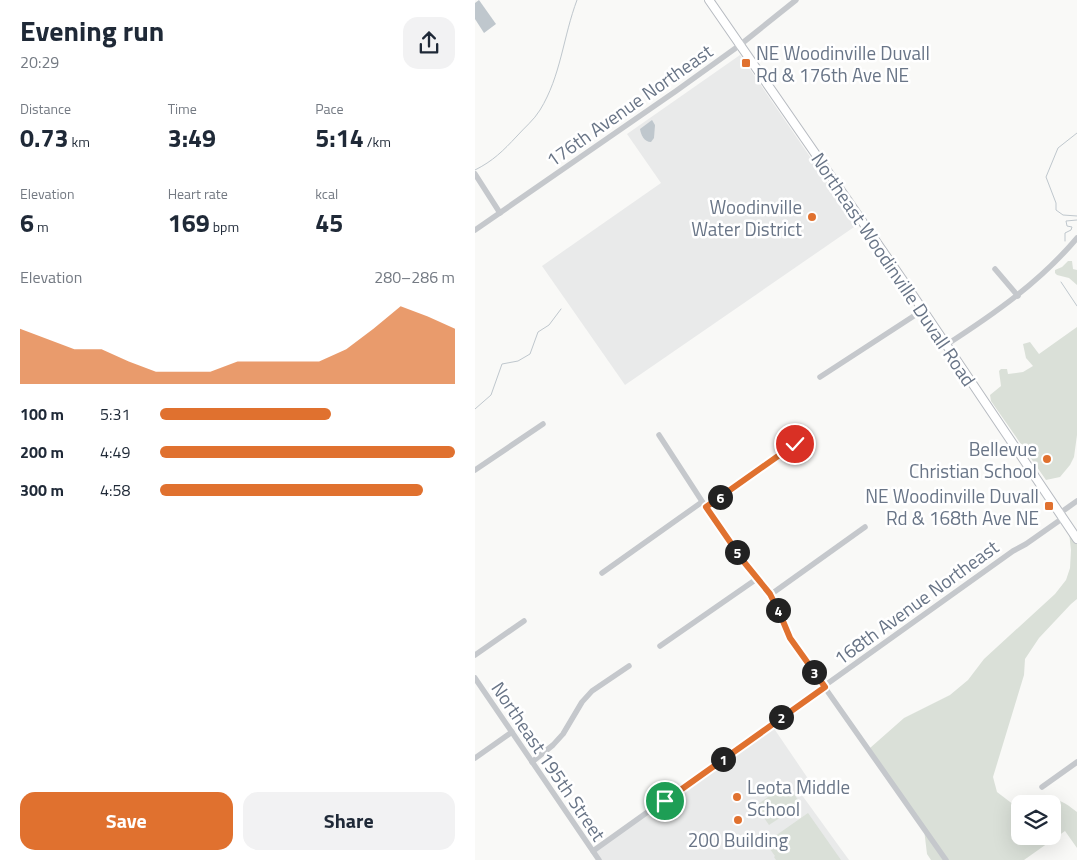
<!DOCTYPE html>
<html lang="en">
<head>
<meta charset="utf-8">
<style>
  :root { --surface:#fff; --page:#f2f2f3; --text:#1f2937; --muted:#747a83; --accent:#e0712f }
  body { margin:0; font-family:"Titillium Web",sans-serif; background:var(--page); color:var(--text); height:100vh; display:flex; flex-direction:column; font-size:19px; white-space:nowrap }
  * { box-sizing:border-box; margin:0 }
  p { font-size:16px; color:var(--muted) }
  .icon { flex:none; width:28px; height:28px; fill:none; stroke:currentColor; stroke-width:2; stroke-linecap:round; stroke-linejoin:round }
  .map { position:relative; flex:1; overflow:hidden }
  .details { display:flex; flex-direction:column; background:var(--surface); width:475px }
  .details>* { flex:none }
  .controls { position:absolute; left:536px; top:795px; display:grid; gap:10px }
  .controls a { display:grid; place-items:center; width:50px; height:50px; border-radius:10px; background:var(--surface); box-shadow:0 5px 20px #0002; font-size:25px }
  .pin { position:absolute; display:grid; place-items:center; width:42px; height:42px; color:#fff; margin:-21px; border:2px solid #fff; border-radius:50%; box-shadow:0 1px 5px #0007 }
  .km { position:absolute; width:25px; height:25px; margin:-12px; border-radius:50%; background:#222; color:#fff; font-size:14px; line-height:25px; text-align:center }
  .round { display:grid; place-items:center; flex:none; width:52px; height:52px; border-radius:15px; background:var(--page) }
  .headline { display:flex; align-items:center; justify-content:space-between; height:85px; padding:0 20px }
  h1 { font-size:28px; font-weight:700; line-height:38px }
  .metrics { display:grid; grid-template-columns:repeat(3,1fr); gap:8px; height:85px; padding:5px 20px }
  .metrics div { display:grid; align-content:center }
  .metrics b { font-size:25px; font-weight:700 }
  .metrics small { font-size:14px; font-weight:400 }
  .metrics p { font-size:14px }
  .chart { height:140px; padding:10px 20px }
  .chart p { display:flex; justify-content:space-between }
  .chart svg { width:100%; height:90px; margin-top:5px; fill:var(--accent); opacity:.7 }
  .button { display:flex; gap:10px; margin-top:auto; padding:10px 20px }
  .button a { flex:1; height:58px; border-radius:15px; background:var(--accent); color:#fff; font-size:20px; font-weight:700; line-height:58px; text-align:center }
  .button a+a { background:var(--page); color:var(--text) }
  ul { padding:0 20px; list-style:none; font-size:16px }
  li { display:grid; grid-template-columns:80px 60px 1fr; align-items:center; height:38px }
  li i { height:12px; border-radius:6px; background:var(--accent) }
  main { display:flex; flex:1; min-height:0 }
  .map>svg:first-child { display:block }
  .built { fill:#e9eaea }
  .green { fill:#dae0d8 }
  .water { fill:#bfc7cd }
  .lines { fill:none; stroke-linecap:round; stroke-linejoin:round }
  .stream { stroke:#bfc7cd; stroke-width:1 }
  .secondary-casing { stroke:#b7bbc1; stroke-width:10 }
  .minor { stroke:#c5c8cc; stroke-width:5.5 }
  .secondary { stroke:#fff; stroke-width:8 }
  .route-casing { stroke:#fff; stroke-width:10 }
  .route { stroke:#e0712f; stroke-width:6 }
  .poi-dot { fill:#e0712f; stroke:#fff; stroke-width:2 }
  .labels { text-anchor:middle; dominant-baseline:central; stroke-width:5; stroke-linejoin:round; paint-order:stroke }
  .poi-label { font-size:19px; fill:#697587; stroke:#fff; text-anchor:end }
  .street-label { font-size:19px; fill:#697587; stroke:#fff }
</style>
</head>
<body>
<main>
<section class="details">
<div class="headline"><div><h1>Evening run</h1><p>20:29</p></div><a class="round"><svg class="icon" aria-label="share" viewBox="0 0 24 24"><path d="M12 15V3M7 8l5-5 5 5M5 13v7h14v-7"/></svg></a></div>
<div class="metrics">
<div><p>Distance</p><b>0.73<small> km</small></b></div>
<div><p>Time</p><b>3:49</b></div>
<div><p>Pace</p><b>5:14<small> /km</small></b></div>
</div>
<div class="metrics">
<div><p>Elevation</p><b>6<small> m</small></b></div>
<div><p>Heart rate</p><b>169<small> bpm</small></b></div>
<div><p>kcal</p><b>45</b></div>
</div>
<div class="chart"><p><span>Elevation</span>280–286 m</p>
<svg viewBox="0 0 160 44" preserveAspectRatio="none"><path d="M0 44V17L10 22L20 27L30 27L40 33L50 38L60 38L70 38L80 33L90 33L100 33L110 33L120 27L130 17L140 6L150 11L160 17V44z"/></svg>
</div>
<ul>
<li><b>100 m</b>5:31<i style="width:58%"></i></li>
<li><b>200 m</b>4:49<i style="width:100%"></i></li>
<li><b>300 m</b>4:58<i style="width:89%"></i></li>
</ul>
<div class="button"><a>Save</a><a>Share</a></div>
</section>
<div class="map">
<svg width="602" height="860" viewBox="0 0 602 860">
  <rect width="100%" height="100%" fill="#f9f9f7"/>
  <!-- built -->
  <g class="built">
    <polygon points="265,55 382,225 150,385 67,266 186,183 152,134"/>
    <polygon points="296,724 336,783 324,791 374,860 124,860 118,851"/>
  </g>
  <!-- green -->
  <g class="green">
    <polygon points="593,261 597,261 598,269 602,270 602,285 594,278 582,275 580,273 580,270 587,267"/>
    <polygon points="602,327 602,435 599,457 595,465 585,477 571,480 516,401 515,395 526,386 524,371 526,369 532,369 533,374 548,372 558,366 551,358 548,344 555,342 564,354"/>
    <path d="M 594,532 L 602,544 L 602,599 L 596,604 L 564,638 L 550,659 L 549,675 L 518,777 L 522,792 L 539,805 L 545,805 L 545,836 L 578,836 L 578,804 L 550,804 C 574,796 581,795 602,812 L 602,848 L 590,831 L 549,860 L 456,860 L 452,854 L 449,829 L 395,748 L 429,718 L 475,695 L 493,680 L 509,659 L 580,594 L 591,580 L 595,568 L 596,550 Z"/>
    <polygon points="311,783 326,804 294,825 281,806"/>
    <polygon points="333,813 366,860 301,860 299,857 300,856 292,845 293,841"/>
  </g>
  <!-- water -->
  <g class="water">
    <polygon points="4,0 21,24 9,33 0,19 0,3"/>
    <path d="M 177,120 L 180,125 L 179,138 L 176,142 C 169,142 166,135 165,129 Z"/>
  </g>
  <g class="lines">
    <!-- stream -->
    <g class="stream">
      <polyline points="602,133 583,148 571,177 581,203 581,210 588,215 602,216"/>
      <path d="M 0,170 C 18,161 28,151 42,136 C 49,128 59,120 65,110 C 86,76 88,37 102,0"/>
      <polyline points="590,241 590,233 596,230 597,227 592,226 591,221 602,220"/>
      <polyline points="586,282 602,306"/>
      <polyline points="0,409 16,395 27,364 43,361 55,354 63,332 74,325 86,309"/>
    </g>
    <defs>
      <polyline id="secondary" points="234,0 427,279 602,539"/>
    </defs>
    <!-- secondary casing -->
    <use href="#secondary" class="secondary-casing"/>
    <!-- minor -->
    <g class="minor">
      <polyline points="0,174 25,213"/>
      <polyline points="0,230 201,91 265,45 321,0"/>
      <polyline points="520,269 543,296"/>
      <path d="M 471,345 C 519,314 565,282 602,238"/>
      <polyline points="345,377 448,310"/>
      <polyline points="184,435 245,529 295,595 305,614 315,638 471,860"/>
      <polyline points="0,470 68,424"/>
      <polyline points="231,507 326,439"/>
      <polyline points="585,513 602,501"/>
      <polyline points="127,573 227,502"/>
      <polyline points="295,595 390,527"/>
      <polyline points="185,646 283,578"/>
      <polyline points="0,655 49,621"/>
      <polyline points="0,678 124,860"/>
      <polyline points="0,758 37,732"/>
      <polyline points="57,762 78,745 88,734 107,702 117,691 154,666"/>
      <polyline points="567,787 602,762"/>
      <polyline points="118,851 538,551 551,544 588,518"/>
    </g>
    <!-- secondary -->
    <use href="#secondary" class="secondary"/>
  </g>
  <g class="lines">
    <defs>
      <polyline id="route" points="190,801 350,687 315,638 305,614 295,594 269,562 231,507 320,444"/>
    </defs>
    <!-- route casing -->
    <use href="#route" class="route-casing"/>
    <!-- route -->
    <use href="#route" class="route"/>
  </g>
  <!-- markers -->
  <g class="poi-dot">
    <rect x="266" y="58" width="10" height="10" rx="2.5"/>
    <circle cx="337" cy="217" r="5"/>
    <circle cx="572" cy="459" r="5"/>
    <rect x="569" y="501" width="10" height="10" rx="2.5"/>
    <circle cx="262" cy="797" r="5"/>
    <circle cx="263" cy="820" r="5"/>
  </g>
  <g class="labels">
    <!-- poi labels -->
    <g class="poi-label">
      <text x="281" y="52" text-anchor="start">NE Woodinville Duvall<tspan x="281" dy="22">Rd &amp; 176th Ave NE</tspan></text>
      <text x="327" y="206">Woodinville<tspan x="327" dy="22">Water District</tspan></text>
      <text x="562" y="448">Bellevue<tspan x="562" dy="22">Christian School</tspan></text>
      <text x="564" y="495">NE Woodinville Duvall<tspan x="564" dy="22">Rd &amp; 168th Ave NE</tspan></text>
      <text x="272" y="786" text-anchor="start">Leota Middle<tspan x="272" dy="22">School</tspan></text>
      <text x="263" y="839" text-anchor="middle">200 Building</text>
    </g>
    <!-- street labels -->
    <g class="street-label">
      <text transform="translate(154 105) rotate(-35)">176th Avenue Northeast</text>
      <text transform="translate(419 269) rotate(56)">Northeast Woodinville Duvall Road</text>
      <text transform="translate(441 602) rotate(-36)">168th Avenue Northeast</text>
      <text transform="translate(74 761) rotate(56)">Northeast 195th Street</text>
    </g>
  </g>
</svg>
<div class="controls">
<a><svg class="icon" aria-label="layers" viewBox="0 0 24 24"><path d="M12 4l9 5-9 5-9-5zM3 14l9 5 9-5"/></svg></a>
</div>
<div class="pin" style="left:190px;top:801px;background:#1e9e55"><svg class="icon" aria-label="arrive" viewBox="0 0 24 24"><path d="M6 21V4h12l-3 4 3 4H6"/></svg></div>
<div class="pin" style="left:320px;top:444px;background:#d93025"><svg class="icon" aria-label="check" viewBox="0 0 24 24"><path d="M5 12l5 5 9-10"/></svg></div>
<b class="km" style="left:248px;top:759px">1</b>
<b class="km" style="left:306px;top:717px">2</b>
<b class="km" style="left:339px;top:672px">3</b>
<b class="km" style="left:303px;top:610px">4</b>
<b class="km" style="left:262px;top:552px">5</b>
<b class="km" style="left:245px;top:497px">6</b>
</div>
</main>
</body>
</html>
